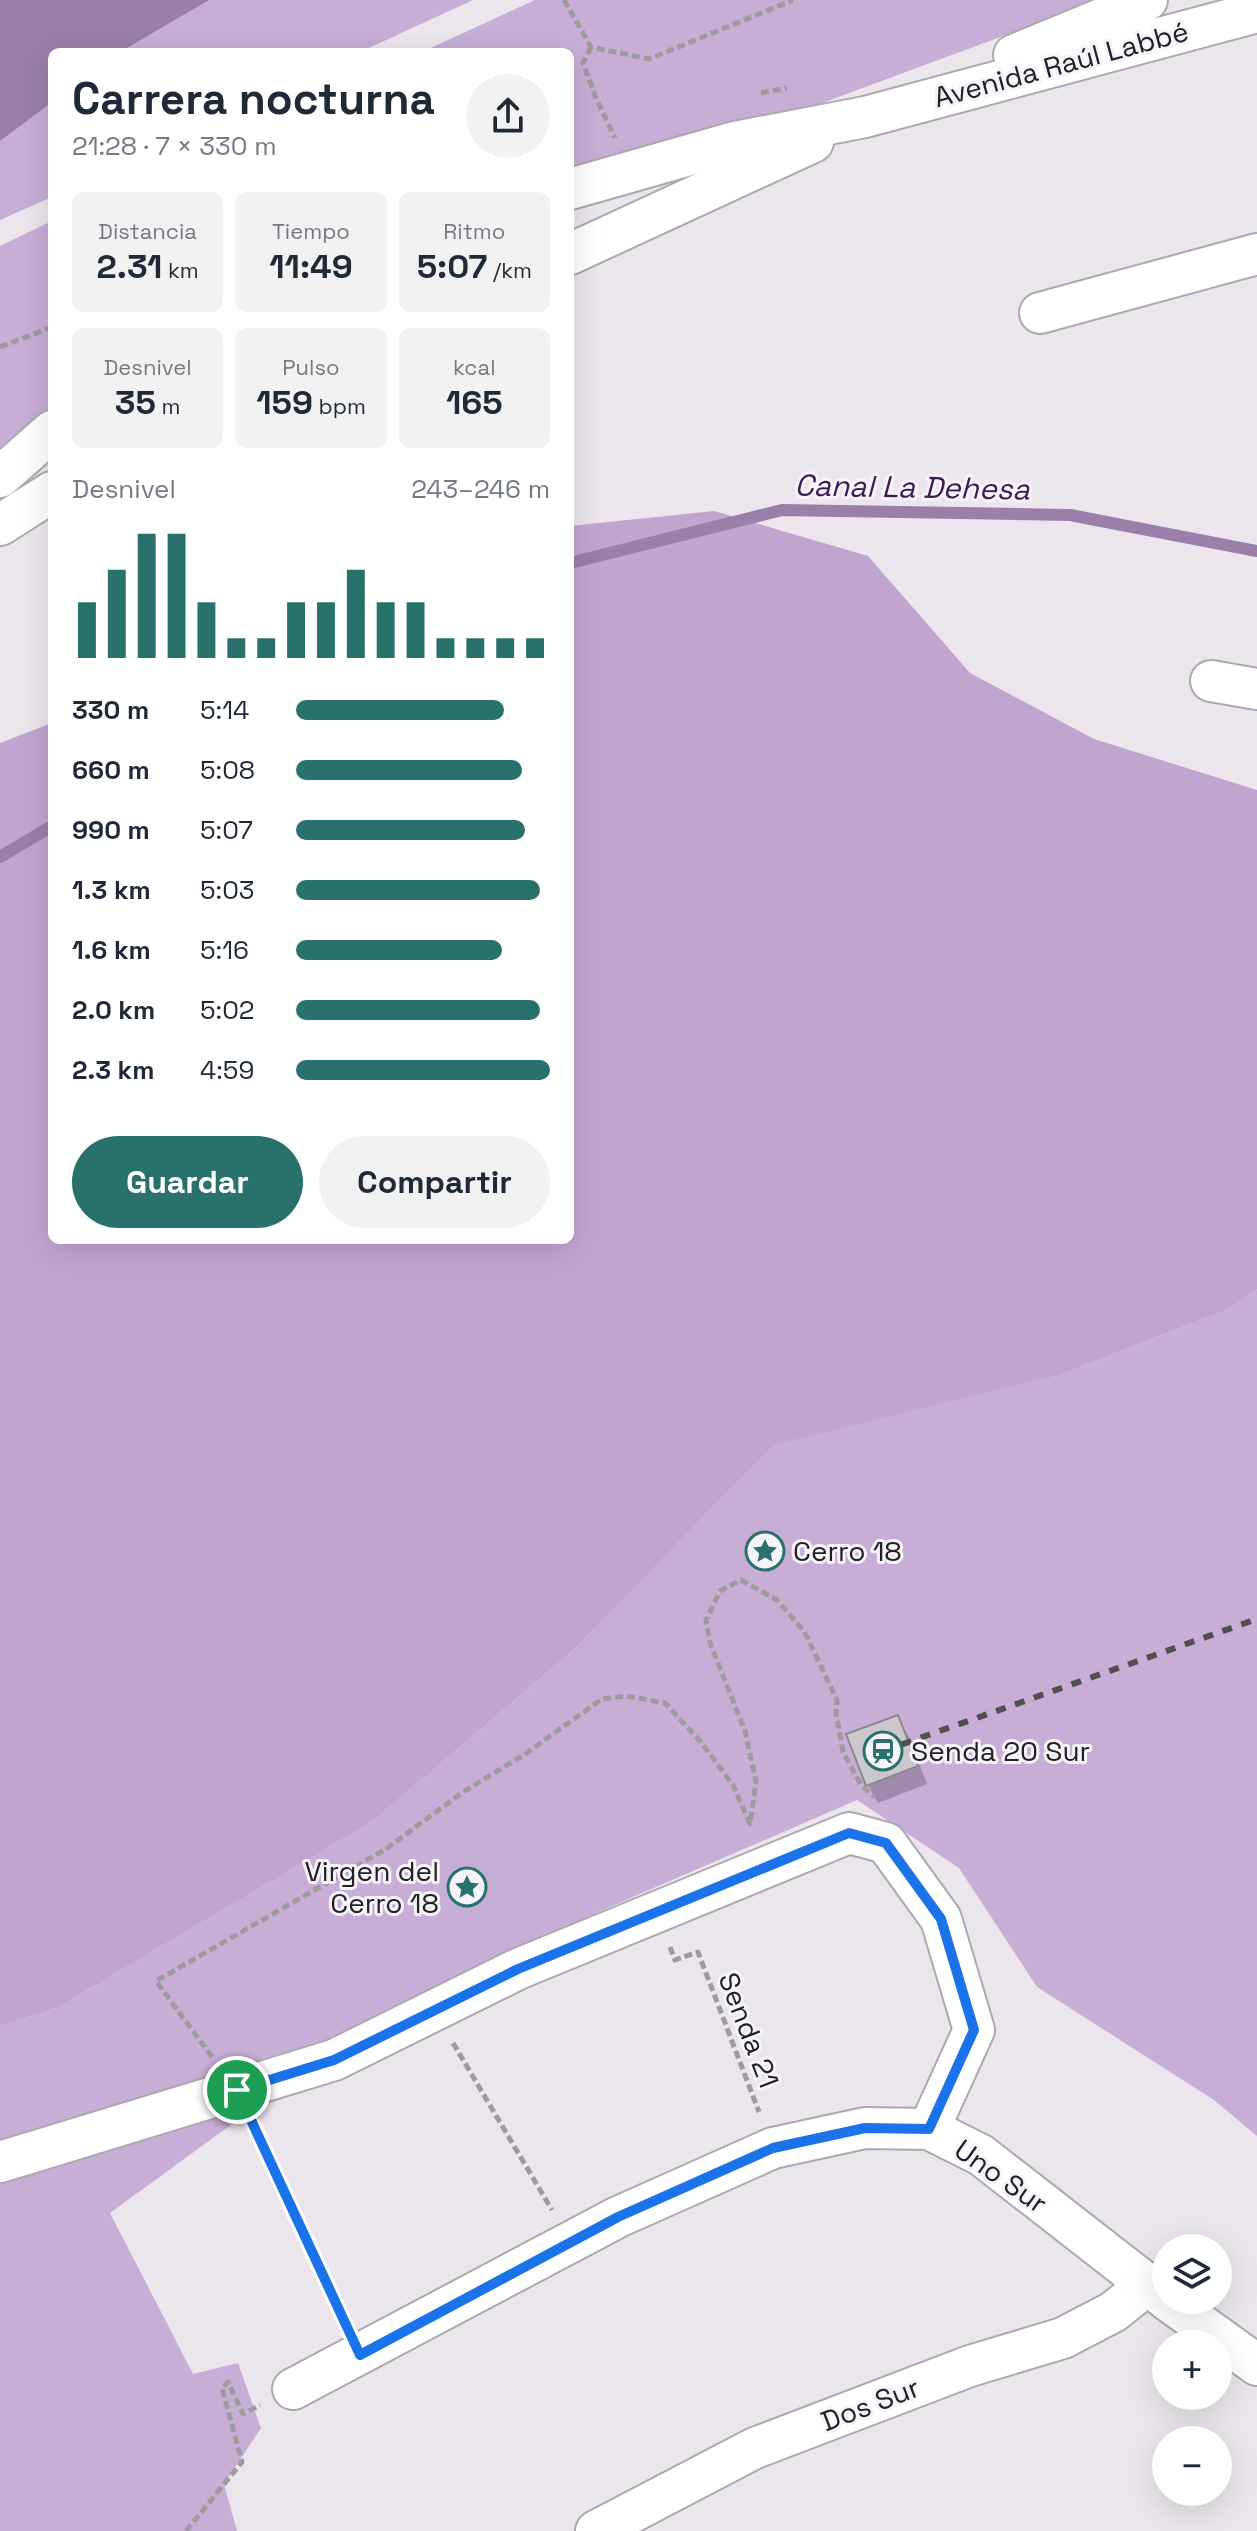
<!DOCTYPE html>
<html lang="es">
<head>
<meta charset="utf-8">
<style>
  :root { --surface:#fff; --page:#f2f2f3; --text:#1f2937; --muted:#747a83; --accent:#29726c }
  body { margin:0; font-family:"Space Grotesk",sans-serif; background:var(--page); color:var(--text); height:100vh; display:flex; flex-direction:column; font-size:30px; white-space:nowrap }
  * { box-sizing:border-box; margin:0 }
  p { font-size:26px; color:var(--muted) }
  .icon { flex:none; width:44px; height:44px; fill:none; stroke:currentColor; stroke-width:2; stroke-linecap:round; stroke-linejoin:round }
  .map { position:relative; flex:1; overflow:hidden }
  .details { position:absolute; left:48px; top:48px; width:526px; height:1196px; display:flex; flex-direction:column; background:var(--surface); border-radius:12px; box-shadow:0 8px 32px #0002 }
  .details>* { flex:none }
  .buttons { position:absolute; left:1152px; top:2234px; display:grid; gap:16px }
  .buttons a { display:grid; place-items:center; width:80px; height:80px; border-radius:50%; background:var(--surface); box-shadow:0 8px 32px #0002; font-size:40px }
  .pin { position:absolute; display:grid; place-items:center; width:68px; height:68px; color:#fff; margin:-34px; border:4px solid #fff; border-radius:50%; box-shadow:0 2px 8px #0007 }
  .round { display:grid; place-items:center; flex:none; width:84px; height:84px; border-radius:42px; background:var(--page) }
  .headline { display:flex; align-items:center; justify-content:space-between; height:136px; padding:0 24px }
  h1 { font-size:44px; font-weight:600; line-height:60px }
  .stats { display:grid; grid-template-columns:repeat(3,1fr); gap:12px; height:136px; padding:8px 24px }
  .stats div { display:grid; align-content:center; border-radius:12px; background:var(--page); text-align:center }
  .stats b { font-size:34px; font-weight:600 }
  .stats small { font-size:22px; font-weight:400 }
  .stats p { font-size:22px }
  .chart { height:224px; padding:16px 24px }
  .chart p { display:flex; justify-content:space-between }
  .chart svg { width:100%; height:144px; margin-top:8px; stroke:var(--accent); stroke-width:6 }
  .action { display:flex; gap:16px; margin-top:auto; padding:16px 24px }
  .action a { flex:1; height:92px; border-radius:48px; background:var(--accent); color:#fff; font-size:32px; font-weight:600; line-height:92px; text-align:center }
  .action a+a { background:var(--page); color:var(--text) }
  ul { padding:0 24px; list-style:none; font-size:26px }
  li { display:grid; grid-template-columns:128px 96px 1fr; align-items:center; height:60px }
  li i { height:20px; border-radius:10px; background:var(--accent) }
  .map>svg:first-child { display:block }
  .green { fill:#c6aed6 }
  .forest { fill:#c0a5d1 }
  .water { fill:#997fa9 }
  .shadow { fill:#0003 }
  .lines { fill:none; stroke-linecap:round; stroke-linejoin:round }
  .stream { stroke:#997fa9; stroke-width:12 }
  .building { fill:#cbc7cd; stroke:#8c898e; stroke-width:2 }
  .minor-casing { stroke:#aca9ae; stroke-width:44 }
  .path { stroke:#9e9b9f; stroke-width:5; stroke-dasharray:8 4; stroke-linecap:butt }
  .minor { stroke:#fff; stroke-width:40 }
  .rail { stroke:#504f52; stroke-width:6; stroke-dasharray:10 10; stroke-linecap:butt }
  .route-casing { stroke:#fff; stroke-width:16 }
  .route { stroke:#1a73e8; stroke-width:10 }
  .labels { text-anchor:middle; dominant-baseline:central; stroke-width:6; stroke-linejoin:round; paint-order:stroke }
  .street-label { font-size:28px; fill:#212022; stroke:#f7f3fa }
  .poi-label { font-size:28px; fill:#212022; stroke:#f7f3fa; text-anchor:start }
  .water-label { font-size:30px; font-style:italic; fill:#3c194f; stroke:#f7f3fa }
</style>
</head>
<body>
<div class="map">
<svg width="1257" height="2531" viewBox="0 0 1257 2531">
  <rect width="100%" height="100%" fill="#eae6ec"/>
  <!-- green -->
  <g class="green">
    <polygon points="0,0 473,0 360,52 52,52 52,197 0,220"/>
    <polygon points="535,0 1100,0 768,123 570,192 570,52 422,52"/>
    <polygon points="52,221 52,412 0,454 0,246"/>
    <polygon points="1257,1289 1257,2136 1214,2100 1037,1987 959,1868 857,1800 596,1913 336,2048 110,2213 193,2374 238,2363 261,2428 224,2484 237,2531 0,2531 0,2026 57,2008 373,1821 577,1647 772,1444 1057,1376 1231,1308"/>
  </g>
  <!-- forest -->
  <polygon class="forest" points="714,511 868,556 970,673 1094,739 1257,790 1257,1289 1231,1308 1057,1376 772,1445 577,1647 373,1821 57,2008 0,2026 0,743 52,723 52,1240 570,1240 570,526"/>
  <!-- water -->
  <polygon class="water" points="0,0 209,0 120,52 52,52 52,102 0,141"/>
  <!-- shadow -->
  <polygon class="shadow" points="897,1717 908,1735 927,1784 878,1803 868,1785"/>
  <g class="lines">
    <!-- stream -->
    <g class="stream">
      <polyline points="570,563 782,510 1070,515 1257,551"/>
      <polyline points="0,857 52,826"/>
    </g>
  </g>
  <!-- building -->
  <polygon class="building" points="898,1715 918,1766 866,1786 846,1734"/>
  <g class="lines">
    <defs>
      <g id="minor">
        <polyline points="1014,55 1147,0"/>
        <polyline points="570,189 735,142 865,117 1257,12"/>
        <polyline points="570,254 813,142"/>
        <polyline points="1040,313 1257,254"/>
        <polyline points="0,477 52,431"/>
        <polyline points="0,525 52,492"/>
        <polyline points="1211,681 1257,689"/>
        <polyline points="0,2162 334,2060 518,1969 849,1833 886,1843 941,1919 974,2030 929,2129"/>
        <polyline points="1167,2300 1257,2365"/>
        <polyline points="293,2389 618,2217 773,2148 865,2128 929,2129 981,2155 1166,2299"/>
        <polyline points="596,2531 755,2448 970,2366 1063,2338 1113,2312 1147,2285"/>
      </g>
    </defs>
    <!-- minor casing -->
    <use href="#minor" class="minor-casing"/>
    <!-- path -->
    <g class="path">
      <polyline points="564,0 591,47 649,59 793,0"/>
      <polyline points="591,47 583,63 596,98 615,138"/>
      <polyline points="761,93 787,88"/>
      <polyline points="0,347 52,327"/>
      <polyline points="670,1947 675,1960 698,1952 759,2112"/>
      <polyline points="453,2043 552,2210"/>
      <polyline points="212,2057 156,1981 386,1849 463,1792 522,1756 602,1699 627,1696 665,1703 701,1742 733,1785 750,1824 756,1782 745,1731 710,1643 706,1620 720,1591 741,1580 777,1600 804,1631 837,1700 836,1713 843,1752 861,1785 875,1797"/>
      <polyline points="254,2127 344,2321"/>
      <polyline points="186,2531 242,2462 222,2388 228,2382 243,2414 260,2405"/>
    </g>
    <!-- minor -->
    <use href="#minor" class="minor"/>
    <!-- rail -->
    <polyline class="rail" points="883,1751 1257,1619"/>
  </g>
  <g class="lines">
    <defs>
      <polygon id="route" points="849,1833 886,1843 941,1919 974,2030 929,2129 865,2128 773,2148 618,2217 360,2355 237,2090 334,2060 518,1969"/>
    </defs>
    <!-- route casing -->
    <use href="#route" class="route-casing"/>
    <!-- route -->
    <use href="#route" class="route"/>
  </g>
  <!-- icons -->
  <defs>
    <symbol id="sight-ring" viewBox="-11 -11 22 22"><circle r="9.5" fill="#f7f3fa" stroke="#29726c" stroke-width="1.5"/><path d="M0-6L1.8-2.2L6-1.7L2.9 1.2L3.7 5.4L0 3.3L-3.7 5.4L-2.9 1.2L-6-1.7L-1.8-2.2Z" fill="#29726c"/></symbol>
    <symbol id="station-ring" viewBox="-11 -11 22 22"><circle r="9.5" fill="#f7f3fa" stroke="#29726c" stroke-width="1.5"/><path d="M-3-6H3Q5-6 5-4V2Q5 4 3 4L4.5 6H3L1.5 4h-3L-3 6H-4.5L-3 4Q-5 4-5 2V-4Q-5-6-3-6ZM-3.5-4v3h7v-3ZM-3.5 1v1.5H-2V1ZM2 1v1.5H3.5V1Z" fill="#29726c"/></symbol>
  </defs>
  <g fill-rule="evenodd">
    <use href="#sight-ring" x="743" y="1529" width="44" height="44"/>
    <use href="#station-ring" x="861" y="1729" width="44" height="44"/>
    <use href="#sight-ring" x="445" y="1865" width="44" height="44"/>
  </g>
  <g class="labels">
    <!-- street labels -->
    <g class="street-label">
      <text transform="translate(1061 64) rotate(-15)">Avenida Raúl Labbé</text>
      <text transform="translate(749 2030) rotate(69)">Senda 21</text>
      <text transform="translate(1001 2176) rotate(35)">Uno Sur</text>
      <text transform="translate(870 2404) rotate(-21)">Dos Sur</text>
    </g>
    <!-- poi labels -->
    <g class="poi-label">
      <text x="793" y="1551">Cerro 18</text>
      <text x="911" y="1751">Senda 20 Sur</text>
      <text x="439" y="1871" text-anchor="end">Virgen del<tspan x="439" dy="32">Cerro 18</tspan></text>
    </g>
    <!-- water labels -->
    <g class="water-label">
      <text transform="translate(912 487) rotate(1)">Canal La Dehesa</text>
    </g>
  </g>
</svg>
<div class="buttons">
<a><svg class="icon" aria-label="layers" viewBox="0 0 24 24"><path d="M12 4l9 5-9 5-9-5zM3 14l9 5 9-5"/></svg></a>
<a>+</a>
<a>−</a>
</div>
<div class="pin" style="left:237px;top:2090px;background:#1e9e55"><svg class="icon" aria-label="arrive" viewBox="0 0 24 24"><path d="M6 21V4h12l-3 4 3 4H6"/></svg></div>
<section class="details">
<div class="headline"><div><h1>Carrera nocturna</h1><p>21:28 · 7 × 330 m</p></div><a class="round"><svg class="icon" aria-label="share" viewBox="0 0 24 24"><path d="M12 15V3M7 8l5-5 5 5M5 13v7h14v-7"/></svg></a></div>
<div class="stats">
<div><p>Distancia</p><b>2.31<small> km</small></b></div>
<div><p>Tiempo</p><b>11:49</b></div>
<div><p>Ritmo</p><b>5:07<small> /km</small></b></div>
</div>
<div class="stats">
<div><p>Desnivel</p><b>35<small> m</small></b></div>
<div><p>Pulso</p><b>159<small> bpm</small></b></div>
<div><p>kcal</p><b>165</b></div>
</div>
<div class="chart"><p><span>Desnivel</span>243–246 m</p>
<svg viewBox="0 0 160 44" preserveAspectRatio="none"><path d="M5 44V27M15 44V17M25 44V6M35 44V6M45 44V27M55 44V38M65 44V38M75 44V27M85 44V27M95 44V17M105 44V27M115 44V27M125 44V38M135 44V38M145 44V38M155 44V38"/></svg>
</div>
<ul>
<li><b>330 m</b>5:14<i style="width:82%"></i></li>
<li><b>660 m</b>5:08<i style="width:89%"></i></li>
<li><b>990 m</b>5:07<i style="width:90%"></i></li>
<li><b>1.3 km</b>5:03<i style="width:96%"></i></li>
<li><b>1.6 km</b>5:16<i style="width:81%"></i></li>
<li><b>2.0 km</b>5:02<i style="width:96%"></i></li>
<li><b>2.3 km</b>4:59<i style="width:100%"></i></li>
</ul>
<div class="action"><a>Guardar</a><a>Compartir</a></div>
</section>
</div>
</body>
</html>
